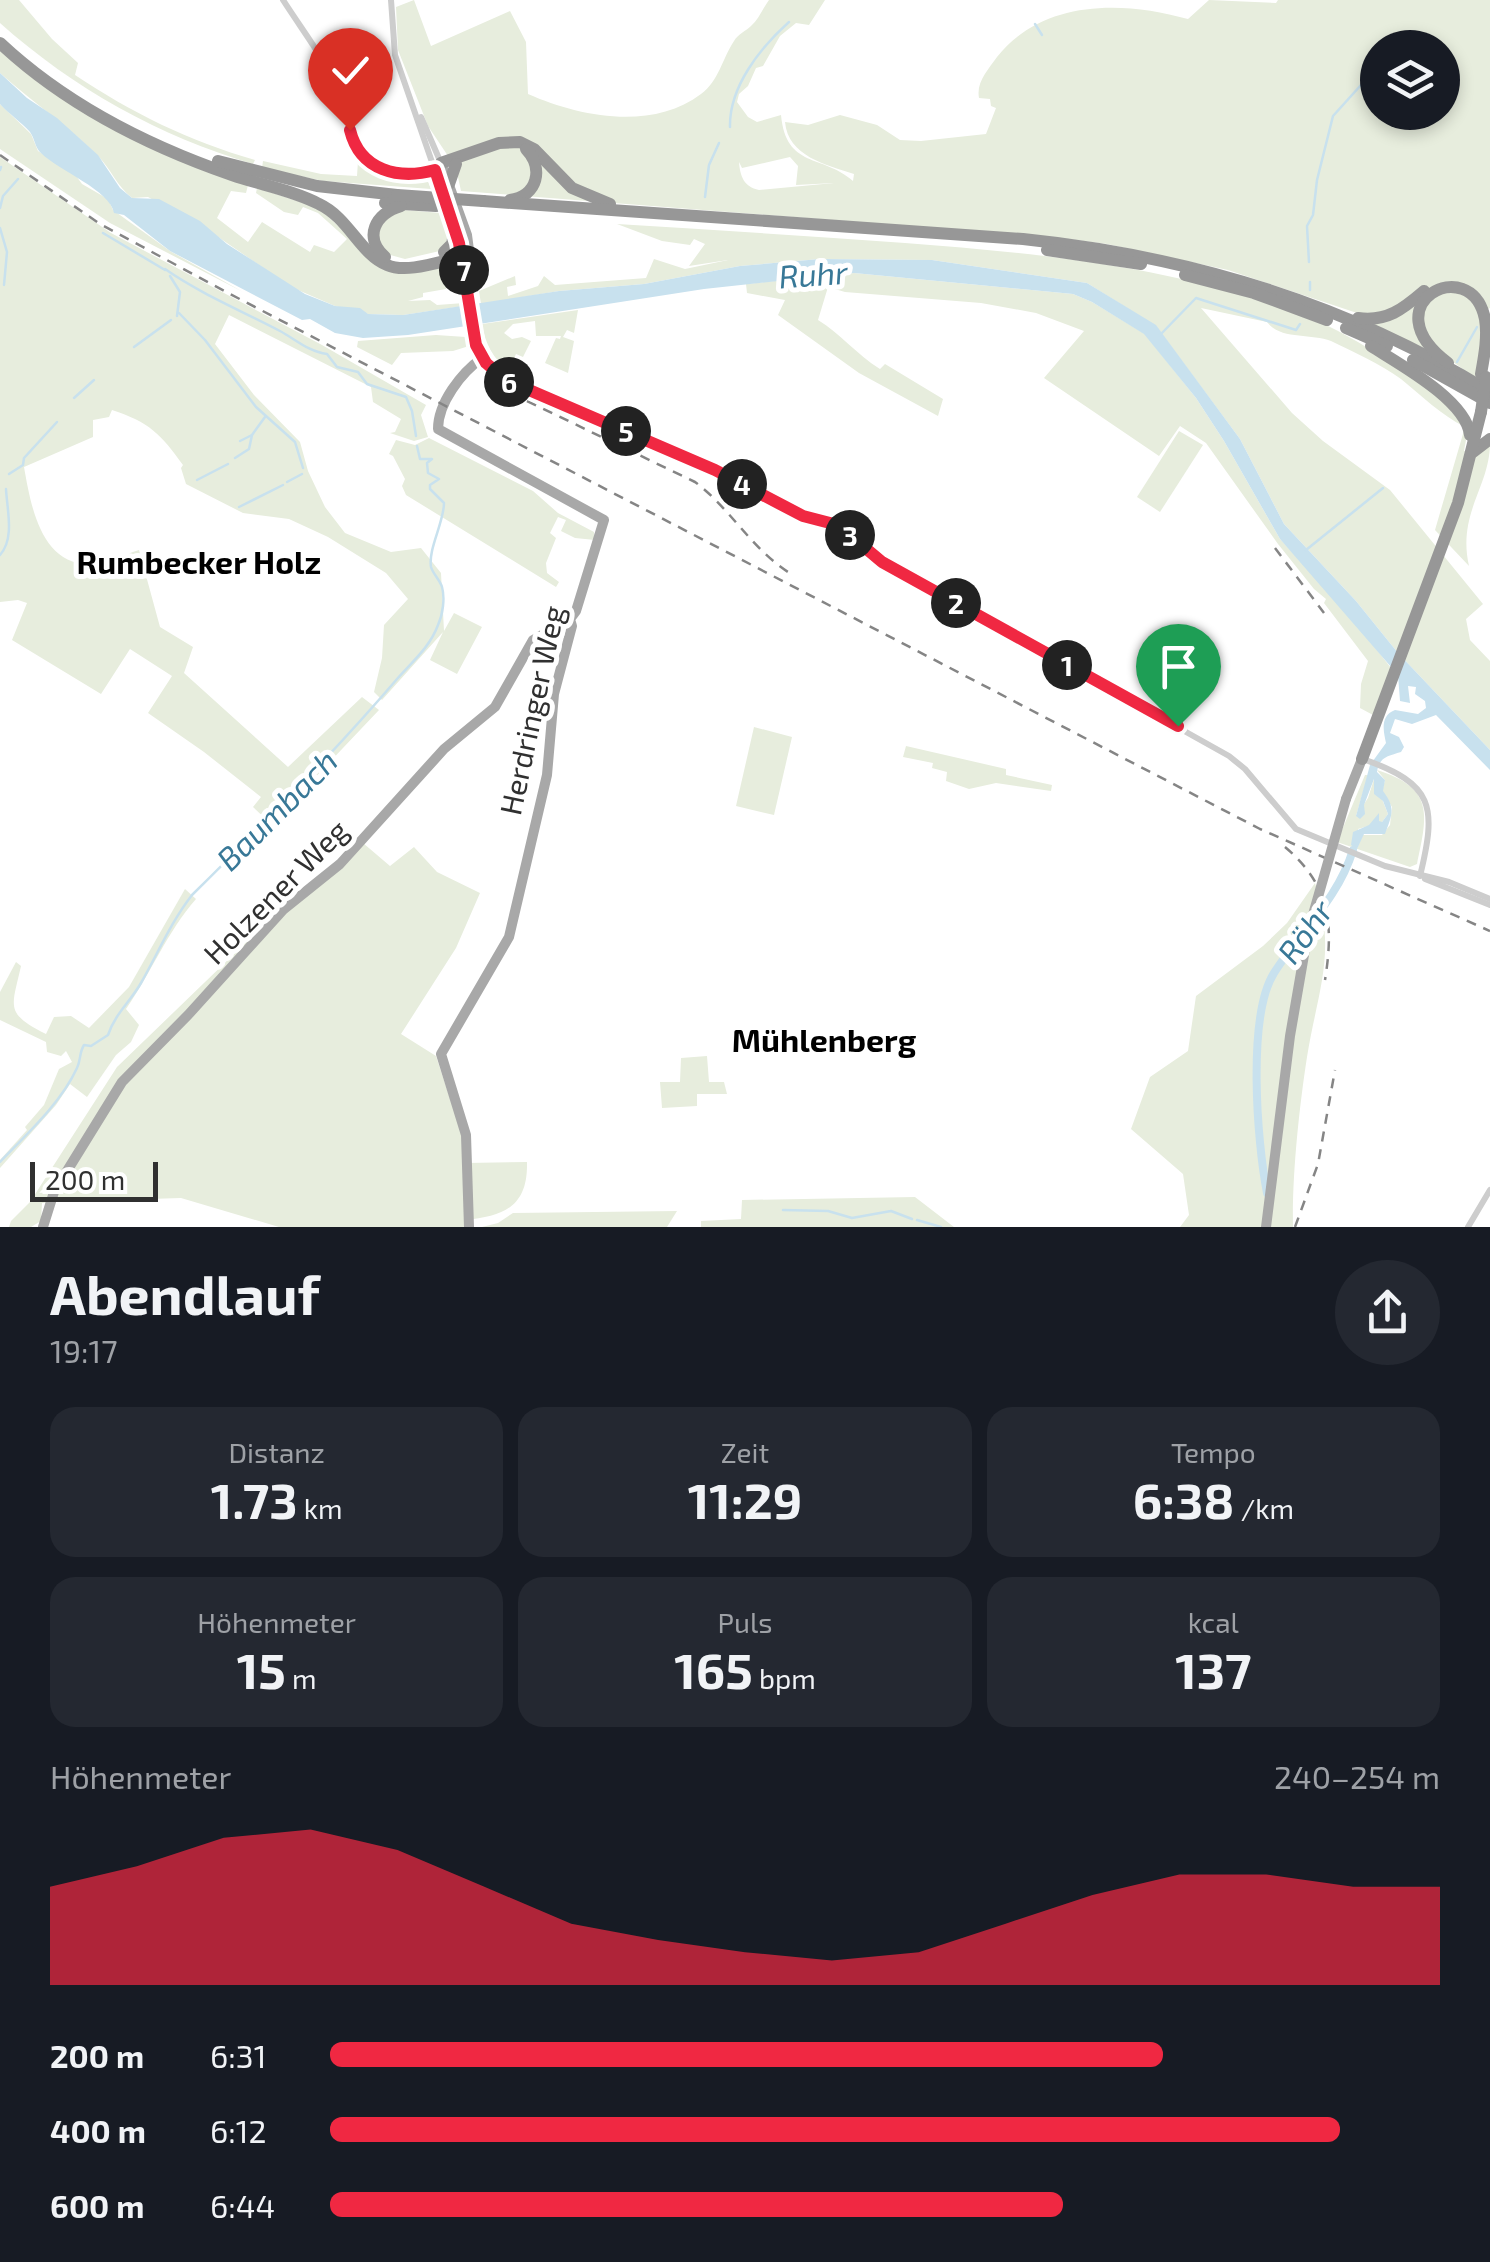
<!DOCTYPE html>
<html lang="de">
<head>
<meta charset="utf-8">
<style>
  :root { --surface:#171b24; --page:#242831; --text:#f1f3f6; --muted:#9ea1a6; --accent:#f02842 }
  body { margin:0; font-family:"Exo 2",sans-serif; background:var(--page); color:var(--text); height:100vh; display:flex; flex-direction:column; font-size:38px; white-space:nowrap }
  * { box-sizing:border-box; margin:0 }
  p { font-size:32px; color:var(--muted) }
  .icon { flex:none; width:55px; height:55px; fill:none; stroke:currentColor; stroke-width:2; stroke-linecap:round; stroke-linejoin:round }
  .map { position:relative; height:1227px; overflow:hidden }
  .sheet { display:flex; flex-direction:column; background:var(--surface); flex:1 }
  .sheet>* { flex:none }
  .controls { position:absolute; left:1360px; top:30px; display:grid; gap:20px }
  .controls a { display:grid; place-items:center; width:100px; height:100px; border-radius:50%; background:var(--surface); box-shadow:0 5px 15px #0003; font-size:50px }
  .scale { position:absolute; left:30px; bottom:25px; width:128px; box-sizing:border-box; padding-left:10px; border:5px solid #303030; border-top:0; font-size:28px; line-height:35px; white-space:nowrap; color:#303030; -webkit-text-stroke:8px #fff; paint-order:stroke }
  .pin { position:absolute; display:grid; place-items:center; width:85px; height:85px; color:#fff; margin:-102px -42px; border-radius:50% 50% 50% 0; rotate:-45deg; box-shadow:0 0 10px #0007 }
  .pin .icon { rotate:45deg }
  .km { position:absolute; width:50px; height:50px; margin:-25px; border-radius:50%; background:#222; color:#fff; font-size:28px; line-height:50px; text-align:center }
  .round { display:grid; place-items:center; flex:none; width:105px; height:105px; border-radius:52px; background:var(--page) }
  .overview { display:flex; align-items:center; justify-content:space-between; height:170px; padding:0 50px }
  h1 { font-size:55px; font-weight:700; line-height:75px }
  .figures { display:grid; grid-template-columns:repeat(3,1fr); gap:15px; height:170px; padding:10px 50px }
  .figures div { display:grid; align-content:center; border-radius:25px; background:var(--page); text-align:center }
  .figures b { font-size:50px; font-weight:700 }
  .figures small { font-size:28px; font-weight:400 }
  .figures p { font-size:28px }
  .chart { height:280px; padding:20px 50px }
  .chart p { display:flex; justify-content:space-between }
  .chart svg { width:100%; height:180px; margin-top:10px; fill:var(--accent); opacity:.7 }
  ul { padding:0 50px; list-style:none; font-size:32px }
  li { display:grid; grid-template-columns:160px 120px 1fr; align-items:center; height:75px }
  li i { height:25px; border-radius:12px; background:var(--accent) }
  .map>svg:first-child { display:block }
  .green { fill:#e7eddd; fill-rule:evenodd }
  .water { fill:#c8e1ee }
  .lines { fill:none; stroke-linecap:round; stroke-linejoin:round }
  .stream { stroke:#c8e1ee; stroke-width:2.5 }
  .river { stroke:#c8e1ee; stroke-width:8 }
  .minor { stroke:#cdcdcd; stroke-width:6 }
  .major { stroke:#a8a8a8; stroke-width:10 }
  .highway { stroke:#979797; stroke-width:12 }
  .rail { stroke:#858585; stroke-width:2.5; stroke-dasharray:10 8; stroke-linecap:butt }
  .major-bridge { stroke:#a8a8a8; stroke-width:10 }
  .highway-bridge { stroke:#979797; stroke-width:12 }
  .route-casing { stroke:#fff; stroke-width:20 }
  .route { stroke:#f02842; stroke-width:12 }
  .labels { text-anchor:middle; dominant-baseline:central; stroke-width:10; stroke-linejoin:round; paint-order:stroke }
  .street-label { font-size:30px; fill:#303030; stroke:#fff }
  .water-label { font-size:32px; font-style:italic; fill:#387897; stroke:#fff }
  .neighbourhood-label { font-size:32px; font-weight:bold; fill:#000; stroke:#fff }
</style>
</head>
<body>
<div class="map">
<svg width="1490" height="1227" viewBox="0 0 1490 1227">
  <rect width="100%" height="100%" fill="#fff"/>
  <!-- green -->
  <g class="green">
    <path d="M 0,0 L 19,0 L 52,39 L 78,63 L 75,75 C 132,113 189,141 255,160 L 253,164 C 159,136 74,89 0,23 Z"/>
    <path d="M 414,0 L 431,46 L 510,11 L 526,42 L 528,94 C 580,117 652,131 701,94 C 719,81 722,59 734,41 C 738,34 746,31 751,26 C 759,19 763,8 769,0 L 825,0 L 809,25 L 796,23 L 780,36 L 763,66 L 756,68 L 748,86 L 739,94 L 737,102 L 748,117 L 757,122 L 781,115 C 786,169 823,154 853,181 L 854,174 C 826,165 788,156 785,122 L 808,125 L 840,115 L 877,125 L 900,140 L 921,141 L 986,134 L 996,108 L 991,106 L 990,99 L 979,98 C 976,82 988,70 997,57 C 1042,0 1121,0 1188,19 L 1209,0 L 1276,3 L 1278,0 L 1490,0 L 1490,308 L 1480,313 L 1483,327 L 1478,380 L 1438,351 L 1433,356 L 1370,324 L 1369,317 L 1228,270 L 1107,244 L 1060,238 L 461,191 L 456,168 L 428,126 L 398,50 L 396,7 ZM 1378,48 L 1442,48 L 1442,112 L 1378,112 ZM 790,157 L 798,166 L 796,185 L 834,183 L 759,190 C 744,187 740,176 739,162 L 742,168 Z"/>
    <path d="M 0,48 L 60,95 L 248,185 L 246,193 L 231,191 L 217,218 L 248,242 L 262,222 L 310,252 L 314,245 L 334,252 L 347,239 L 318,213 L 303,207 L 298,215 L 284,212 L 256,193 L 257,188 L 319,208 L 386,271 L 452,264 L 461,284 L 447,285 L 446,289 L 423,293 L 423,297 L 408,301 L 430,300 L 437,305 L 464,303 L 464,306 L 403,315 L 368,314 L 335,306 L 291,287 L 208,230 L 148,197 L 132,198 C 116,185 111,169 98,156 C 67,125 32,102 0,73 Z"/>
    <polygon points="0,104 31,134 38,151 74,173 82,184 108,199 113,210 170,251 243,292 110,223 0,149"/>
    <path d="M 0,157 L 111,233 L 322,345 L 426,405 L 421,415 L 428,437 L 414,441 L 390,433 L 395,432 L 401,419 L 373,402 L 371,387 L 229,315 L 215,344 L 254,395 L 300,442 L 308,471 L 325,507 L 345,533 L 391,552 L 421,548 L 441,573 L 444,631 L 454,613 L 482,627 L 457,674 L 430,660 L 443,632 L 382,700 L 374,692 L 382,658 L 384,625 L 408,599 L 386,573 L 328,537 L 289,519 L 243,513 L 186,484 L 181,468 L 183,465 C 161,434 149,422 112,410 L 109,417 L 93,420 L 93,437 L 24,467 C 31,506 41,568 94,564 C 108,563 125,554 139,550 L 160,627 L 193,647 L 184,673 L 288,767 L 362,697 L 379,710 L 271,824 L 253,807 L 261,797 L 204,752 L 148,713 L 172,676 L 130,649 L 101,694 L 12,640 L 27,603 L 18,600 L 0,602 Z"/>
    <path d="M 263,161 L 321,174 L 357,176 L 358,161 C 380,177 400,180 427,179 L 431,189 L 323,181 L 262,168 Z"/>
    <polygon points="404,210 441,213 448,235 444,250 405,259 383,253 375,237 387,215"/>
    <path d="M 617,224 C 713,230 809,236 905,243 C 1048,254 1195,268 1328,326 C 1355,339 1381,356 1406,373 C 1425,385 1461,405 1466,428 C 1468,435 1465,444 1464,451 L 1477,453 L 1490,443 C 1490,487 1457,513 1469,566 L 1435,530 L 1465,427 C 1441,415 1422,396 1401,379 C 1380,364 1354,352 1331,341 C 1311,333 1280,340 1267,322 L 1201,308 L 1292,413 L 1323,441 L 1390,490 L 1483,604 L 1466,619 L 1470,640 L 1490,661 L 1490,750 L 1398,653 L 1356,601 L 1284,524 L 1240,439 L 1156,326 L 1087,283 L 932,260 L 820,259 L 740,266 L 644,284 L 559,291 L 481,304 L 479,291 L 515,276 L 516,285 L 507,287 L 508,296 L 538,286 L 544,276 L 555,285 L 646,278 L 654,259 L 685,269 L 728,260 L 689,266 L 705,244 L 694,239 L 690,245 L 662,241 Z"/>
    <path d="M 854,273 L 1073,294 L 1092,302 L 1145,334 L 1196,398 L 1224,441 L 1280,539 L 1345,609 L 1391,668 L 1373,715 L 1360,708 L 1361,684 L 1368,661 L 1324,603 L 1326,599 L 1314,589 L 1278,544 L 1206,443 L 1180,426 L 1159,456 L 1044,378 L 1084,331 L 1036,313 L 981,303 L 845,292 L 828,287 L 818,320 C 841,334 856,354 880,369 L 885,364 L 943,399 L 938,416 L 859,373 L 778,315 L 785,300 L 747,293 L 746,284 Z"/>
    <path d="M 578,310 L 574,333 L 567,330 L 563,337 L 574,341 L 568,373 L 545,363 L 556,338 L 560,339 L 561,336 L 536,336 L 535,321 L 513,324 L 504,333 L 512,339 L 522,337 L 531,341 L 523,357 L 516,354 L 508,372 C 493,357 485,344 482,324 Z"/>
    <polygon points="436,335 466,337 469,346 453,351 401,353 392,365 357,347 358,341"/>
    <polygon points="1179,431 1203,445 1160,512 1137,497"/>
    <polygon points="429,438 533,491 558,513 594,532 595,540 575,538 561,531 566,520 558,517 550,533 556,538 546,563 547,573 559,582 556,587 406,495 402,486 405,479 393,456 389,454 396,440 415,445"/>
    <polygon points="754,727 792,737 774,815 736,806"/>
    <polygon points="906,746 1006,769 1006,775 1052,785 1051,791 996,783 969,789 946,781 947,772 932,768 933,763 903,757"/>
    <path d="M 1377,770 C 1434,788 1428,814 1417,864 L 1410,867 L 1337,842 L 1365,775 L 1368,775 L 1356,816 L 1368,798 L 1374,779 L 1388,814 L 1382,822 L 1358,829 L 1357,848 L 1363,835 L 1382,835 L 1390,825 L 1392,807 L 1382,791 L 1385,780 Z"/>
    <path d="M 363,843 L 390,866 L 414,847 L 437,872 L 480,893 L 456,948 L 401,1034 L 436,1056 L 461,1132 L 466,1163 L 527,1162 C 528,1206 505,1216 465,1220 L 465,1227 L 279,1227 L 181,1198 L 53,1202 L 42,1203 L 41,1221 L 31,1227 L 9,1227 L 11,1221 L 30,1202 L 117,1067 L 289,901 Z"/>
    <path d="M 1315,883 C 1337,953 1318,989 1307,1057 C 1299,1109 1292,1175 1293,1227 L 1180,1227 L 1189,1215 L 1183,1174 L 1131,1129 L 1150,1077 L 1188,1051 L 1196,996 L 1263,946 L 1287,923 Z"/>
    <path d="M 185,889 L 196,899 C 167,932 151,973 126,1009 L 139,1025 L 131,1042 L 116,1055 L 87,1097 L 70,1084 L 56,1105 L 0,1168 L 0,1160 L 27,1130 L 25,1127 L 44,1105 L 59,1069 L 72,1062 L 66,1051 L 61,1056 L 47,1052 L 46,1042 L 0,1020 L 0,992 L 16,962 L 21,966 C 12,1007 4,1013 46,1034 L 54,1017 L 71,1016 L 89,1028 L 129,987 Z"/>
    <polygon points="707,1056 709,1082 724,1082 727,1094 697,1094 697,1106 662,1108 660,1082 680,1082 681,1058"/>
    <polygon points="915,1197 954,1227 701,1227 701,1221 741,1219 742,1200"/>
    <polygon points="677,1211 667,1227 482,1227 498,1223 513,1213"/>
  </g>
  <!-- water -->
  <path class="water" d="M 0,73 L 27,98 L 57,118 L 98,155 L 120,188 L 132,198 L 159,199 L 200,221 L 227,244 L 305,294 L 335,306 L 360,308 L 368,314 L 403,315 L 559,291 L 644,284 L 740,266 L 820,259 L 932,260 L 1087,283 L 1156,325 L 1240,439 L 1284,524 L 1356,601 L 1398,653 L 1490,750 L 1490,770 L 1436,715 L 1412,724 L 1395,719 L 1390,733 L 1399,737 L 1404,747 L 1401,752 C 1388,756 1379,757 1377,772 L 1385,780 L 1383,791 C 1396,808 1392,815 1385,834 L 1364,834 L 1357,849 L 1351,845 L 1353,832 L 1369,825 L 1379,813 L 1379,821 L 1382,822 L 1388,814 L 1383,801 L 1374,794 L 1374,779 L 1364,805 L 1365,814 L 1360,819 L 1356,816 L 1370,765 L 1386,743 C 1384,733 1379,716 1395,710 L 1418,714 L 1426,708 L 1425,701 L 1415,694 L 1416,687 L 1408,686 L 1410,703 L 1400,701 L 1398,675 L 1280,539 L 1224,441 L 1196,398 L 1144,334 L 1092,302 L 1073,294 L 854,273 L 704,289 L 408,335 L 363,338 L 335,333 L 310,319 L 302,320 L 170,251 L 124,215 L 114,213 C 110,190 59,171 41,153 C 35,148 35,139 30,132 C 21,122 9,114 0,104 Z"/>
  <g class="lines">
    <!-- stream -->
    <g class="stream">
      <polyline points="1035,24 1042,35"/>
      <path d="M 730,127 C 729,87 760,48 789,22"/>
      <polyline points="0,170 1,167"/>
      <polyline points="705,197 709,165 719,143"/>
      <polyline points="0,208 3,196 18,179"/>
      <polyline points="0,228 7,252 4,285"/>
      <polyline points="103,233 165,270"/>
      <polyline points="1309,262 1307,226 1313,215 1317,180 1333,116 1370,75"/>
      <path d="M 165,269 C 201,294 242,311 280,331 C 295,339 309,352 327,354 L 337,367 L 358,372 L 367,384 L 406,397 L 412,411 L 416,436"/>
      <polyline points="170,276 180,292 177,316"/>
      <polyline points="1310,290 1310,282"/>
      <polyline points="179,313 205,340 256,407 295,442 303,468"/>
      <polyline points="1160,335 1196,298 1296,330 1300,324"/>
      <polyline points="134,347 171,320"/>
      <polyline points="1457,362 1477,327"/>
      <polyline points="74,398 94,380"/>
      <polyline points="240,441 252,435"/>
      <polyline points="235,458 249,449 252,435 265,417"/>
      <polyline points="9,474 23,465 24,458 57,422"/>
      <polyline points="197,480 228,464"/>
      <polyline points="287,482 302,474"/>
      <polyline points="239,507 283,485"/>
      <polyline points="1306,550 1383,488"/>
      <path d="M 0,555 C 15,538 7,510 6,489"/>
      <path d="M 0,1162 C 26,1135 61,1103 77,1068 C 81,1060 79,1053 84,1045 L 91,1046 L 108,1035 C 115,1014 130,1002 141,983 C 158,953 171,922 192,895 C 263,825 333,754 397,679 C 412,662 430,647 438,625 C 443,614 445,598 442,587 C 440,580 433,574 431,567 C 428,549 444,522 444,503 L 430,489 L 430,485 L 439,479 L 428,473 L 427,463 L 432,459 L 420,459 L 417,446"/>
      <polyline points="783,1210 828,1211 852,1218 891,1211 912,1219"/>
      <polyline points="917,1220 941,1227"/>
    </g>
    <!-- river -->
    <path class="river" d="M 1267,1193 C 1257,1142 1247,1016 1274,973 C 1301,931 1338,899 1353,850"/>
    <!-- minor -->
    <g class="minor">
      <path d="M 283,0 C 301,28 322,56 338,86 C 346,103 346,121 352,139 C 364,175 406,179 438,170"/>
      <polyline points="391,0 395,55 433,165"/>
      <polyline points="410,171 441,163 421,117"/>
      <polyline points="489,357 507,376"/>
      <polyline points="486,363 512,383 715,471 803,517 831,523"/>
      <circle cx="838" cy="525" r="7"/>
      <polyline points="844,530 882,562 1229,756 1245,769 1296,829 1385,866 1449,882 1490,899"/>
      <path d="M 1363,759 C 1434,784 1437,806 1420,876"/>
      <polyline points="1425,879 1490,905"/>
      <polyline points="1468,1227 1490,1190"/>
    </g>
    <!-- major -->
    <g class="major">
      <polyline points="441,163 467,235 474,288"/>
      <polyline points="433,165 459,243 474,336 484,361"/>
      <polyline points="1346,799 1362,759"/>
      <polyline points="43,1227 54,1192 122,1082 188,1015 284,909 340,864 444,749 495,707 533,640 570,619"/>
      <path d="M 469,1227 L 466,1135 L 441,1054 L 509,937 L 547,775 L 554,694 L 572,626 L 570,619 L 576,611 L 604,520 L 438,429 C 438,403 461,373 482,358"/>
      <polyline points="1266,1227 1290,1036 1308,932"/>
    </g>
    <!-- highway -->
    <g class="highway">
      <path d="M 0,43 C 65,104 148,146 232,175 C 261,185 292,190 319,204 C 349,218 360,254 387,265 C 407,274 441,261 462,257"/>
      <polyline points="218,161 317,186 397,195"/>
      <polyline points="441,163 499,143 520,142 534,149 572,188 610,204"/>
      <polyline points="449,184 456,164"/>
      <path d="M 510,200 C 538,196 544,168 526,149"/>
      <path d="M 483,201 L 1023,239 C 1188,256 1348,304 1490,392"/>
      <polyline points="385,203 436,206"/>
      <polyline points="1047,250 1141,264"/>
      <polyline points="444,252 452,244 455,228"/>
      <path d="M 385,257 C 363,237 375,214 401,206"/>
      <polyline points="1185,275 1254,293 1327,320"/>
      <path d="M 1358,318 C 1387,322 1403,309 1424,291"/>
      <polyline points="1346,328 1387,346"/>
      <path d="M 1371,346 C 1399,364 1466,400 1470,435"/>
      <polyline points="1413,360 1490,403"/>
      <path d="M 1448,363 C 1369,304 1471,251 1485,319 C 1488,337 1484,357 1481,374"/>
      <polyline points="1473,452 1490,439"/>
      <polyline points="1362,759 1458,503 1481,412"/>
    </g>
    <!-- rail -->
    <g class="rail">
      <polyline points="0,155 100,224 230,294 1260,829 1490,931"/>
      <path d="M 527,401 L 695,482 C 730,508 750,547 788,572"/>
      <polyline points="1275,548 1324,613"/>
      <path d="M 1285,847 C 1330,885 1334,924 1325,980"/>
      <polyline points="1295,1227 1318,1164 1335,1070"/>
    </g>
    <!-- major-bridge -->
    <polyline class="major-bridge" points="1308,932 1346,799"/>
    <!-- highway-bridge -->
    <g class="highway-bridge">
      <polyline points="397,195 483,201"/>
      <polyline points="1481,412 1486,377"/>
    </g>
  </g>
  <g class="lines">
    <defs>
      <path id="route" d="M 350,130 C 360,171 399,180 435,170 L 459,243 L 476,345 L 486,363 L 506,380 L 715,470 L 803,516 L 830,523 L 834,532 L 844,530 L 882,562 L 1178,726"/>
    </defs>
    <!-- route casing -->
    <use href="#route" class="route-casing"/>
    <!-- route -->
    <use href="#route" class="route"/>
  </g>
  <g class="labels">
    <!-- street labels -->
    <g class="street-label">
      <text transform="translate(531 710) rotate(-78)">Herdringer Weg</text>
      <text transform="translate(275 891) rotate(-45)">Holzener Weg</text>
    </g>
    <!-- water labels -->
    <g class="water-label">
      <text transform="translate(813 273) rotate(-4)">Ruhr</text>
      <text transform="translate(276 809) rotate(-45)">Baumbach</text>
      <text transform="translate(1304 931) rotate(-54)">Röhr</text>
    </g>
    <!-- neighbourhood labels -->
    <g class="neighbourhood-label">
      <text x="199" y="561">Rumbecker Holz</text>
      <text x="824" y="1039">Mühlenberg</text>
    </g>
  </g>
</svg>
<div class="controls">
<a><svg class="icon" aria-label="layers" viewBox="0 0 24 24"><path d="M12 4l9 5-9 5-9-5zM3 14l9 5 9-5"/></svg></a>
</div>
<div class="scale">200 m</div>
<div class="pin" style="left:1178px;top:726px;background:#1e9e55"><svg class="icon" aria-label="arrive" viewBox="0 0 24 24"><path d="M6 21V4h12l-3 4 3 4H6"/></svg></div>
<div class="pin" style="left:350px;top:130px;background:#d93025"><svg class="icon" aria-label="check" viewBox="0 0 24 24"><path d="M5 12l5 5 9-10"/></svg></div>
<b class="km" style="left:1067px;top:665px">1</b>
<b class="km" style="left:956px;top:603px">2</b>
<b class="km" style="left:850px;top:535px">3</b>
<b class="km" style="left:742px;top:484px">4</b>
<b class="km" style="left:626px;top:431px">5</b>
<b class="km" style="left:509px;top:382px">6</b>
<b class="km" style="left:464px;top:270px">7</b>
</div>
<section class="sheet">
<div class="overview"><div><h1>Abendlauf</h1><p>19:17</p></div><a class="round"><svg class="icon" aria-label="share" viewBox="0 0 24 24"><path d="M12 15V3M7 8l5-5 5 5M5 13v7h14v-7"/></svg></a></div>
<div class="figures">
<div><p>Distanz</p><b>1.73<small> km</small></b></div>
<div><p>Zeit</p><b>11:29</b></div>
<div><p>Tempo</p><b>6:38<small> /km</small></b></div>
</div>
<div class="figures">
<div><p>Höhenmeter</p><b>15<small> m</small></b></div>
<div><p>Puls</p><b>165<small> bpm</small></b></div>
<div><p>kcal</p><b>137</b></div>
</div>
<div class="chart"><p><span>Höhenmeter</span>240–254 m</p>
<svg viewBox="0 0 160 44" preserveAspectRatio="none"><path d="M0 44V20L10 15L20 8L30 6L40 11L50 20L60 29L70 33L80 36L90 38L100 36L110 29L120 22L130 17L140 17L150 20L160 20V44z"/></svg>
</div>
<ul>
<li><b>200 m</b>6:31<i style="width:75%"></i></li>
<li><b>400 m</b>6:12<i style="width:91%"></i></li>
<li><b>600 m</b>6:44<i style="width:66%"></i></li>
</ul>
</section>
</body>
</html>
